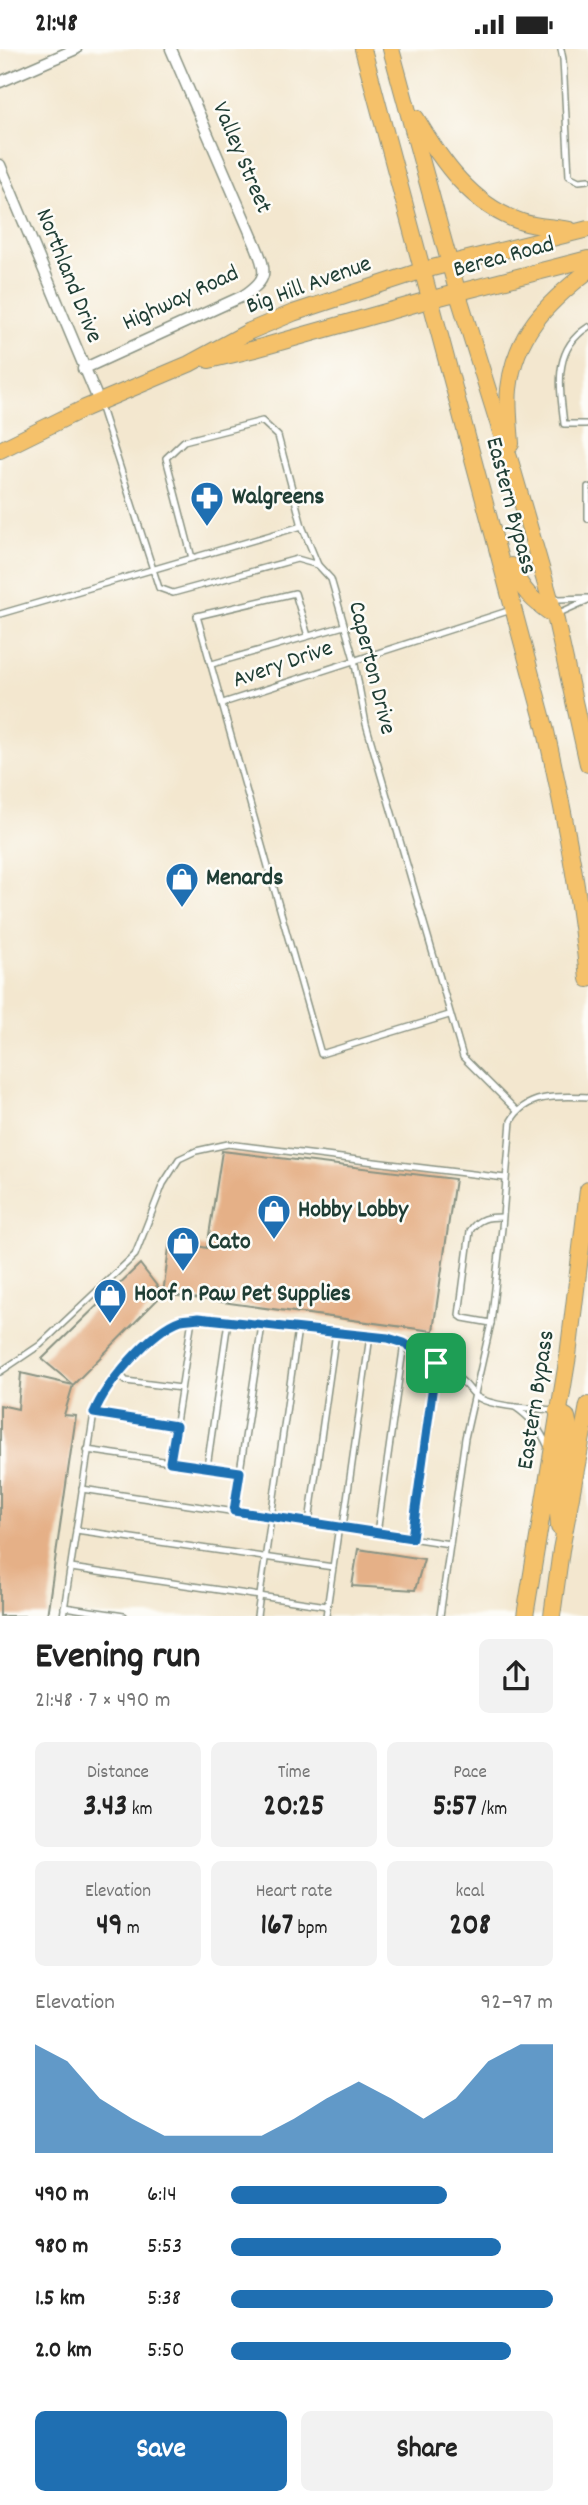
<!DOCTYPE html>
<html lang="en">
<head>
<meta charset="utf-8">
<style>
  :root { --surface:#fff; --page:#f2f2f2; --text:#222; --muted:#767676; --accent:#1f6fb2 }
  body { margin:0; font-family:Dekko,sans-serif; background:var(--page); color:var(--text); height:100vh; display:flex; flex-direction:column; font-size:26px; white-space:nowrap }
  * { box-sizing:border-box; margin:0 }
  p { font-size:23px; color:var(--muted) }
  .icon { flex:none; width:38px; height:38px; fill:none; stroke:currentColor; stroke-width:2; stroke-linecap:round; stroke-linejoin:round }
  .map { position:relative; height:1567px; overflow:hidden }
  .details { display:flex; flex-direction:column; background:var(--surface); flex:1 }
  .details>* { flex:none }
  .pin { position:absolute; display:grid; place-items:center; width:60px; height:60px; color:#fff; margin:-30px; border-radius:14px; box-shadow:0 4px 10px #0006 }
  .round { display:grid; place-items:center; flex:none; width:74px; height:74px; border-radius:10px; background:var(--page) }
  .summary { display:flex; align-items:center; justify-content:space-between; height:119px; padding:0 35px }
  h1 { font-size:38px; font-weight:700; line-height:52px }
  .stats { display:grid; grid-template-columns:repeat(3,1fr); gap:10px; height:119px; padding:7px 35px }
  .stats div { display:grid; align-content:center; border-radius:10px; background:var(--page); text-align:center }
  .stats b { font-size:30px; font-weight:700 }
  .stats small { font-size:19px; font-weight:400 }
  .stats p { font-size:19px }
  .chart { height:196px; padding:14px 35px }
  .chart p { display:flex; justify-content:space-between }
  .chart svg { width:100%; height:126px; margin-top:7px; fill:var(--accent); opacity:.7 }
  .action { display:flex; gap:14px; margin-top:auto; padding:14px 35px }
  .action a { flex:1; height:80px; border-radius:10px; background:var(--accent); color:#fff; font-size:28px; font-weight:700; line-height:80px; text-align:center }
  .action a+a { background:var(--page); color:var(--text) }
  ul { padding:0 35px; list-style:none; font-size:23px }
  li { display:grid; grid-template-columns:112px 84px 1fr; align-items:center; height:52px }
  li i { height:18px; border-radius:9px; background:var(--accent) }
  .status { display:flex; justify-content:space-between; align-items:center; height:49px; padding:0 35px; background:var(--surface); direction:ltr }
  .status svg { height:19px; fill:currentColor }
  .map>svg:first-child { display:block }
  .building { fill:#e5b087 }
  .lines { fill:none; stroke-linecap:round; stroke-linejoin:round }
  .lane-casing { stroke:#899282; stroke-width:8 }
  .street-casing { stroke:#899282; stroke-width:13 }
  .primary-casing { stroke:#899282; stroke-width:18 }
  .lane { stroke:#fff; stroke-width:5 }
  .street { stroke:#fff; stroke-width:10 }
  .primary { stroke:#f5c16b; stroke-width:16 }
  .route-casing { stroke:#fff; stroke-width:14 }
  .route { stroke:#1f6fb2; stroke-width:9 }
  .labels { text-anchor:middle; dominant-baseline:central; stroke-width:5; stroke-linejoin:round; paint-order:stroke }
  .street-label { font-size:24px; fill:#1f3d34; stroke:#fdfcf7 }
  .poi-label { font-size:24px; font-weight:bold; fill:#1f3d34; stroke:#fdfcf7; text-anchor:start }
</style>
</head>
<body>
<div class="status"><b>21:48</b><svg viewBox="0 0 49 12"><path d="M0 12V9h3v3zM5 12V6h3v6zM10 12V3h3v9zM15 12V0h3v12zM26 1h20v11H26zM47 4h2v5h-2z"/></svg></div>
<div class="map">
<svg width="588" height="1567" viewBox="0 0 588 1567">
  <rect width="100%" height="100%" fill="#fdfcf7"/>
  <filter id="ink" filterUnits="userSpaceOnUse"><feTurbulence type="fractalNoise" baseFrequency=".0143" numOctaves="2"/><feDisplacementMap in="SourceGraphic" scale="14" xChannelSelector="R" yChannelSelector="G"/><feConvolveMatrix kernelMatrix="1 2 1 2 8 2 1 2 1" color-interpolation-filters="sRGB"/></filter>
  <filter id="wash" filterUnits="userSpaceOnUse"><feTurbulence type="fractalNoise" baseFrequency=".00686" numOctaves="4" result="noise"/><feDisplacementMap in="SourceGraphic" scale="28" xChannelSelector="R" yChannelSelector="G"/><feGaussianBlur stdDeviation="1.57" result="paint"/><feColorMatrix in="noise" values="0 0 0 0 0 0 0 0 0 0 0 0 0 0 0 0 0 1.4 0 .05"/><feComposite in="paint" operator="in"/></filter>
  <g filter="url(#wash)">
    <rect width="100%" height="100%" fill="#f3e7cf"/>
    <g id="blocks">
      <!-- building -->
      <g class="building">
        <polygon points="222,1102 455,1130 433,1282 163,1245 170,1191 207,1199"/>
        <polygon points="140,1215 163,1245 73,1336 42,1310"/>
        <polygon points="21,1324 73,1336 64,1366 76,1367 47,1567 0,1567 0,1356 18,1360"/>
        <polygon points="358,1500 424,1510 415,1541 352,1537"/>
      </g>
    </g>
  </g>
  <g filter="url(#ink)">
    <use href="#blocks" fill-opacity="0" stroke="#899282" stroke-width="2"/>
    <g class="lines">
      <defs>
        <g id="lane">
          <polyline points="561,0 563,10 569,127 579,132 588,131"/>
          <polyline points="100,356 159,539 173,544 297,510 318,516 331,530 354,610 366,675 463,1008 517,1062"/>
          <path d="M 586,375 L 564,375 C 560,338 552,301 588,278"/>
          <polyline points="588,438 588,470"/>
          <polyline points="192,509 166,409 184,392 262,372 278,387 302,477"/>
          <polyline points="553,547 559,550 588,549"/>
          <polyline points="0,565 302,477 318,516"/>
          <polyline points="557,565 588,551"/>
          <polyline points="308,587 295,544 197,567 321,1005 449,966"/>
          <polyline points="212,615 344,577"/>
          <polyline points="223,654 511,561"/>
          <polyline points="192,1270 170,1413 240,1423"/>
          <path d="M 491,1274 L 463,1269 L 459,1266 L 470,1182 C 478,1169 488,1168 502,1168"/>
          <polyline points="0,1323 40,1296 135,1206 163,1135 179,1110 196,1102 228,1095 505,1129"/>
          <polyline points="119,1324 126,1332 181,1339"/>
          <polyline points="94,1364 176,1377"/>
          <path d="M 548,1398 C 540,1380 531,1369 515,1358 L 554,1361"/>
          <polyline points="87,1401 170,1413"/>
          <polyline points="207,1418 228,1272"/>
          <polyline points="82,1440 450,1495"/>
          <polyline points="234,1462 262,1276"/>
          <polyline points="309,1473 336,1283"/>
          <polyline points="343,1478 370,1287"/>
          <polyline points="76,1481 333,1518"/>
          <polyline points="377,1484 404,1294"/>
          <polyline points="412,1489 436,1314"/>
          <polyline points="71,1519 327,1557"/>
          <polyline points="64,1558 124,1567"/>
          <path d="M 63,1567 L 94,1364 C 105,1336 151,1281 181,1271 C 186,1270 192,1270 198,1269 L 389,1289 C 415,1297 443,1315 463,1333 C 469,1338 472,1345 479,1349 C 489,1355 503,1356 515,1358"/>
          <polyline points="257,1567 298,1279"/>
          <polyline points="326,1567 339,1477"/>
          <path d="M 440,1567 L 465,1389 L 491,1274 L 502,1179 L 511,1072 C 526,1044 560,1047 588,1048"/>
        </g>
        <g id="street">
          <polyline points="0,33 76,0"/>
          <polyline points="0,116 99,353"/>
          <path d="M 83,320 L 243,247 C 268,230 267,224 256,197 L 171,0"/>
        </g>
        <g id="primary">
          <path d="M 363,0 L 545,678 C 564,762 580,845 588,930"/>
          <polyline points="391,0 458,245 511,415 555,567 588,715"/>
          <path d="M 416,69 C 441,112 472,157 522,173 C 537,178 555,178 570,181"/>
          <polyline points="209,311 255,300 432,250 588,210"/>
          <path d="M 511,395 C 510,377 507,358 509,340 C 515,285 547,254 588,222"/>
          <polyline points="0,401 85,359 189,315 250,282 293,264 424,221 588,180"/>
          <path d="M 511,517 C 521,541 534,553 555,567"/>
          <polyline points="557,1362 567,1368 570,1383 557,1450 559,1478"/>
          <polyline points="525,1567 568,1307 588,1141"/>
          <polyline points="552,1567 561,1501 588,1356"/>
        </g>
      </defs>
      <!-- lane casing -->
      <use href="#lane" class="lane-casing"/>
      <!-- street casing -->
      <use href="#street" class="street-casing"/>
      <!-- primary casing -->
      <use href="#primary" class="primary-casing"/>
      <!-- lane -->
      <use href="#lane" class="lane"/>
      <!-- street -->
      <use href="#street" class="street"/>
      <!-- primary -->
      <use href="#primary" class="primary"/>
    </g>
  </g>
  <g class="lines" filter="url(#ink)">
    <defs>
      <path id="route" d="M 198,1269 L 388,1289 L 404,1294 L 436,1314 L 412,1489 L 234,1462 L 240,1423 L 170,1413 L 176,1377 L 94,1364 C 105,1336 151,1281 181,1271 C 186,1270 192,1270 198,1269 Z"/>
    </defs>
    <!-- route casing -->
    <use href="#route" class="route-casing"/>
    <!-- route -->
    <use href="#route" class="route"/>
  </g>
  <!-- icons -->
  <defs>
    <symbol id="pharmacy-pin" viewBox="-11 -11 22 30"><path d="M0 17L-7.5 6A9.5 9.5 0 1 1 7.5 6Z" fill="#1f6fb2" stroke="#fdfcf7"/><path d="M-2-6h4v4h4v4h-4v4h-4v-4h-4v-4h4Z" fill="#fff"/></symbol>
    <symbol id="shop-pin" viewBox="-11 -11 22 30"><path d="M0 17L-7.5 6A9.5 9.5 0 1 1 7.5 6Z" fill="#1f6fb2" stroke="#fdfcf7"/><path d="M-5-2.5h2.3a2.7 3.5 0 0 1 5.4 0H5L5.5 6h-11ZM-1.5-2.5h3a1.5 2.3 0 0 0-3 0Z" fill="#fff"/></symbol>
  </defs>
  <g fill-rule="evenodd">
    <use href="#pharmacy-pin" x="188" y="430" width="38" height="52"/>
    <use href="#shop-pin" x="163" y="811" width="38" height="52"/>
    <use href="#shop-pin" x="255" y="1143" width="38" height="52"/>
    <use href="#shop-pin" x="164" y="1175" width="38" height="52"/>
    <use href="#shop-pin" x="91" y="1227" width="38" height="52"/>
  </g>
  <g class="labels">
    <!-- street labels -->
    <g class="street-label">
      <text transform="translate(241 109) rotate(67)">Valley Street</text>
      <text transform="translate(504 209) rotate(-15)">Berea Road</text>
      <text transform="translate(68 227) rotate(68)">Northland Drive</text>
      <text transform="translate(309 237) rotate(-20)">Big Hill Avenue</text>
      <text transform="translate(181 250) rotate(-25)">Highway Road</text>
      <text transform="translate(510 457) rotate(75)">Eastern Bypass</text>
      <text transform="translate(283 616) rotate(-19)">Avery Drive</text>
      <text transform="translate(371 619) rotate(76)">Caperton Drive</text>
      <text transform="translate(537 1351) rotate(-81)">Eastern Bypass</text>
    </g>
    <!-- poi labels -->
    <g class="poi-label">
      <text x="232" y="449">Walgreens</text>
      <text x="206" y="830">Menards</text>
      <text x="298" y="1162">Hobby Lobby</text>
      <text x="208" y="1194">Cato</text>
      <text x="134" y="1246">Hoof n Paw Pet Supplies</text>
    </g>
  </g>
</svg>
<div class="pin" style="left:436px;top:1314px;background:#1e9e55"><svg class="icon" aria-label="arrive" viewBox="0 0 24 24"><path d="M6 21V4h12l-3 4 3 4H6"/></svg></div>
</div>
<section class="details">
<div class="summary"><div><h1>Evening run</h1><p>21:48 · 7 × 490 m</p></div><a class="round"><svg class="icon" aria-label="share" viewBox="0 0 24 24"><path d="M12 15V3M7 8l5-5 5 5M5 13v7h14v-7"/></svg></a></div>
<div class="stats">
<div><p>Distance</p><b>3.43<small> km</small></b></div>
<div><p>Time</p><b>20:25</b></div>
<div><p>Pace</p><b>5:57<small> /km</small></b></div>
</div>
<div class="stats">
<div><p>Elevation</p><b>49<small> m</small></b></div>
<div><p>Heart rate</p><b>167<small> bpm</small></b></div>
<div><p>kcal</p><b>208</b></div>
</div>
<div class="chart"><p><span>Elevation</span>92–97 m</p>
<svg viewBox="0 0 160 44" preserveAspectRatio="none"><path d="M0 44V6L10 12L20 25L30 32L40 38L50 38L60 38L70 38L80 32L90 25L100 19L110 25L120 32L130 25L140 12L150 6L160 6V44z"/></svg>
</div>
<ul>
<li><b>490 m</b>6:14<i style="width:67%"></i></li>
<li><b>980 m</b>5:53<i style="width:84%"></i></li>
<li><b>1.5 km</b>5:38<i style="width:100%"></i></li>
<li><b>2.0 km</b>5:50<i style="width:87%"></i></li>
</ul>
<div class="action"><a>Save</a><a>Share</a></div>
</section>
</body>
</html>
